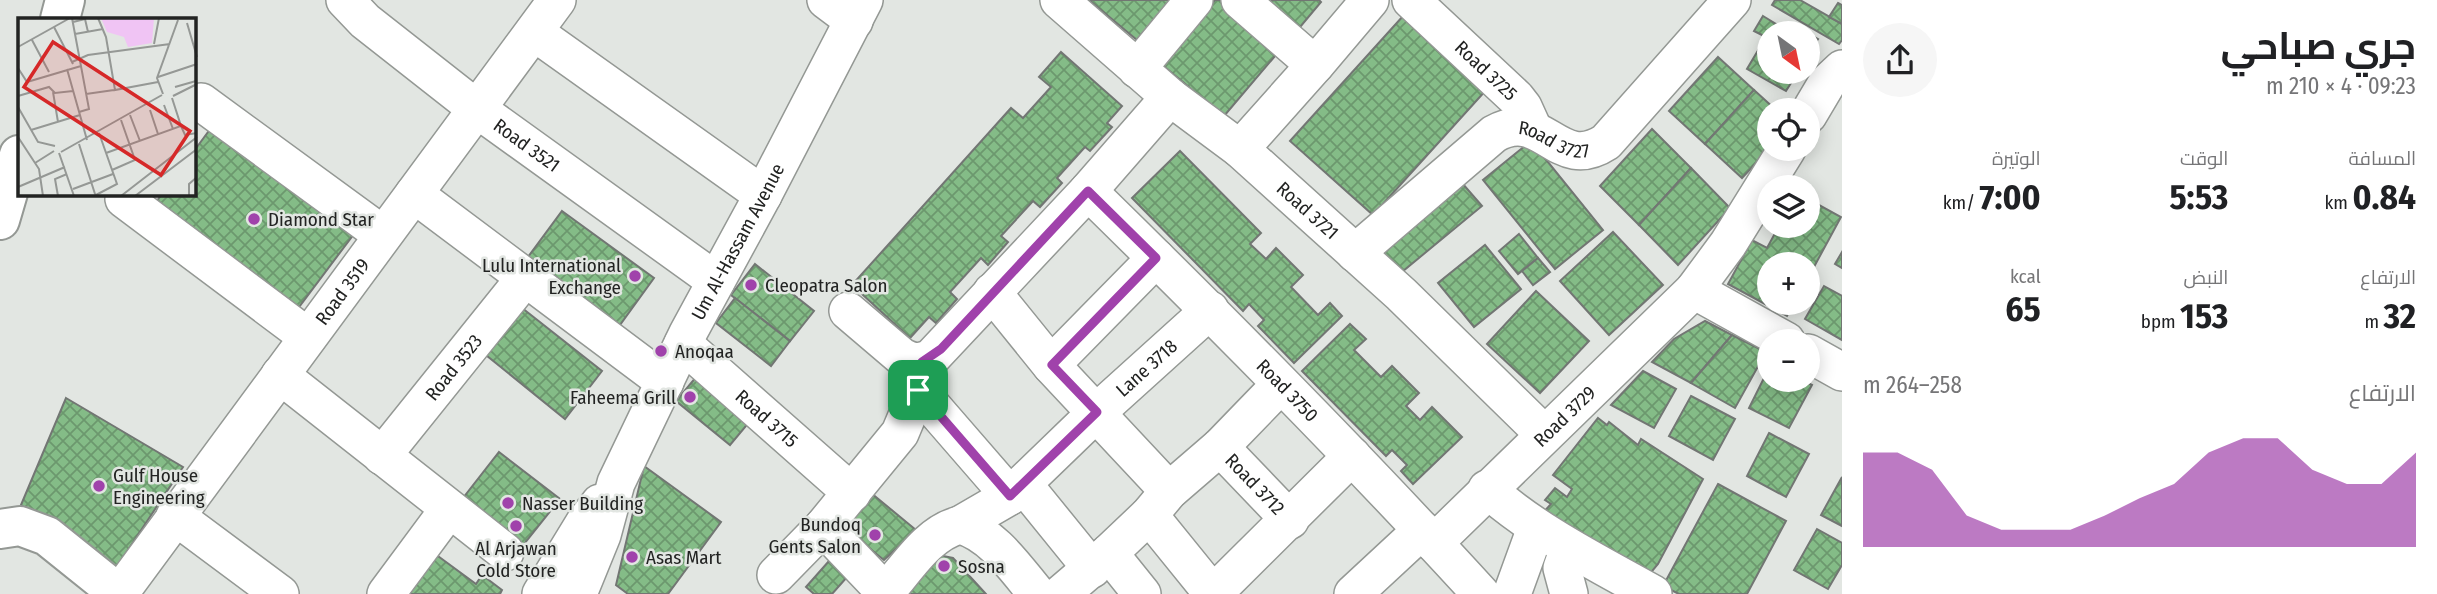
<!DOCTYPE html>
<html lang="ar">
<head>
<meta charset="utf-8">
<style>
  :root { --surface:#fff; --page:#f6f6f6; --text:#202124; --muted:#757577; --accent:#a042ab }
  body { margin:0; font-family:"Fira Sans Condensed",Cairo,sans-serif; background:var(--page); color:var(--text); direction:rtl; height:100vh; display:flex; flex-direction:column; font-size:26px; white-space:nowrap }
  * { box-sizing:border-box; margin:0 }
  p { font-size:23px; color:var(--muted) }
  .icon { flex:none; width:38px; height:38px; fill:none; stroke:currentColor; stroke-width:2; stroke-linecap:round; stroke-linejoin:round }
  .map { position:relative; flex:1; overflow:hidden; direction:ltr }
  .side { display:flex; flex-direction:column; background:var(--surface); width:595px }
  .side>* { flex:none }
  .needle { width:46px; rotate:147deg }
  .controls { position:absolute; left:1757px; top:21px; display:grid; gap:14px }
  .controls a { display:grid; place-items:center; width:63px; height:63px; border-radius:50%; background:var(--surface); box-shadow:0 4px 18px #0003; font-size:35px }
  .pin { position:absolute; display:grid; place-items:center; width:60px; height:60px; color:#fff; margin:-30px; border-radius:14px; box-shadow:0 4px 10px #0006 }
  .round { display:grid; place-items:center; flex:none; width:74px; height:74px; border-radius:37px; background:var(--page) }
  .headline { display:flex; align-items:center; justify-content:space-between; height:119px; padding:0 21px }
  h1 { font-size:38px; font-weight:700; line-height:52px }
  .figures { display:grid; grid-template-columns:repeat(3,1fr); gap:10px; height:119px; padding:7px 21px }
  .figures div { display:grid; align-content:center }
  .figures b { font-size:35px; font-weight:700 }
  .figures small { font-size:19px; font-weight:400 }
  .figures p { font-size:19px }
  .chart { height:196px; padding:14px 21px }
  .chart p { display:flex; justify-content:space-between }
  .chart svg { width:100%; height:126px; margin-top:7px; fill:var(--accent); opacity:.7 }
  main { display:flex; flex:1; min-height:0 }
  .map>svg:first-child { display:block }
  .building { fill:url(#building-cross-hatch); stroke:#727673; stroke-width:2 }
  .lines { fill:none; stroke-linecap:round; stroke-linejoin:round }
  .minor-casing { stroke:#949894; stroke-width:40 }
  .highway-casing { stroke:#949894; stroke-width:42 }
  .minor { stroke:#fff; stroke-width:37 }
  .highway { stroke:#fff; stroke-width:38 }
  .route-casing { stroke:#fff; stroke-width:14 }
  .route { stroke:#a042ab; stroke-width:9 }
  .poi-dot { fill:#a042ab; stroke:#e2e6e2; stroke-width:2.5 }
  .labels { text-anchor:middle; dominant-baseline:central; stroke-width:5; stroke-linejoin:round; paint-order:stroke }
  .street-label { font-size:19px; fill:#222322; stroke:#e2e6e2 }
  .poi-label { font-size:19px; fill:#222322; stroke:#e2e6e2; text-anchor:start }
  .inset-road { fill:none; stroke:#959895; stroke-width:2 }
  .view { fill:#d62828; fill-opacity:0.15; stroke:#d62828; stroke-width:3.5 }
  .inset-edge { fill:none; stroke:#222322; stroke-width:3.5 }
</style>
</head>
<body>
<main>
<section class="side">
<div class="headline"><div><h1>جري صباحي</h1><p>09:23 · 4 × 210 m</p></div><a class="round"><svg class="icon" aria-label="share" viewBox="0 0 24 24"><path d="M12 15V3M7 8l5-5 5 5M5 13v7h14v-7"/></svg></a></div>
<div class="figures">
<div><p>المسافة</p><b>0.84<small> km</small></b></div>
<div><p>الوقت</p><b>5:53</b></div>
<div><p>الوتيرة</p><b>7:00<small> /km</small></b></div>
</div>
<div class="figures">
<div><p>الارتفاع</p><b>32<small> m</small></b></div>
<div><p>النبض</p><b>153<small> bpm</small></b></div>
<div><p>kcal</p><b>65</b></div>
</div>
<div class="chart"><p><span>الارتفاع</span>258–264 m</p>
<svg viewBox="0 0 160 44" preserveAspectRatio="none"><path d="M0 44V11L10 11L20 17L30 33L40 38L50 38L60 38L70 33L80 27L90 22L100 11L110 6L120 6L130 17L140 22L150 22L160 11V44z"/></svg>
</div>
</section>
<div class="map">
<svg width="1842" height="594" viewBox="0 0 1842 594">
  <defs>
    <pattern id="building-cross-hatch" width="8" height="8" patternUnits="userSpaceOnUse" patternTransform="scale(1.75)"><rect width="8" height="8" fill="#84bc87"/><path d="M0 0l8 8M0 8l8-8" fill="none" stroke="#6c986e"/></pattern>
  </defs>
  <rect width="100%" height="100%" fill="#e2e6e2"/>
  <!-- building -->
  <g class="building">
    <polygon points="1089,0 1170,0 1137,40"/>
    <polygon points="1215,0 1222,0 1281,49 1224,116 1161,64"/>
    <polygon points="1257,0 1319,0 1321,2 1295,33"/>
    <polygon points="1775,0 1800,0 1842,24 1842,40 1839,44 1772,5"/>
    <polygon points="1838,3 1842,5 1842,24 1829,17"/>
    <polygon points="1404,15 1487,89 1373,215 1290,141"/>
    <polygon points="1763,16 1786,30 1790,23 1818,39 1808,55 1808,33 1769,33 1769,72 1798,72 1786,91 1747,69 1766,37 1754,31"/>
    <polygon points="1061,52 1122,106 1107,123 1112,127 1090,151 1085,147 1057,178 1062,183 1040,207 1033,201 1001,236 1008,242 988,265 981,258 950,292 957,299 936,323 929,317 910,338 852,285 1011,108 1023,118 1051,87 1039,77"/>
    <polygon points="1718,57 1754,90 1705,144 1669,111"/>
    <polygon points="1754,90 1776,110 1769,110 1769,149 1742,178 1705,144"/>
    <polygon points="214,124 357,230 293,315 151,209 162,194 194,194 194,151"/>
    <polygon points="1652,129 1691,168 1639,225 1600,186"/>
    <polygon points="1531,141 1603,230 1555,269 1483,180"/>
    <polygon points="1180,151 1261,233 1250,244 1266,259 1276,248 1303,275 1291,287 1318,315 1330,303 1342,316 1294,363 1258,326 1264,320 1249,304 1243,311 1132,198"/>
    <polygon points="1691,168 1730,208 1678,265 1639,225"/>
    <polygon points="1462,183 1482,206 1397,276 1378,252"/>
    <polygon points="1808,199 1841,217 1808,278 1808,264 1769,264 1769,303 1794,303 1787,316 1728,284 1752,240 1767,248 1779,226 1808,226"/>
    <polygon points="562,211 654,278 617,329 525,261"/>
    <polygon points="1613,232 1663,285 1609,335 1560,281"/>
    <polygon points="1519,234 1538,258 1518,274 1499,251"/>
    <polygon points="1485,245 1521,289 1474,327 1438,283"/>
    <polygon points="1842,252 1842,268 1835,264"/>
    <polygon points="1538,258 1550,272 1533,285 1522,271"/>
    <polygon points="755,264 814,311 790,341 731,295"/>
    <polygon points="1824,286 1842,296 1842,340 1805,319"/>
    <polygon points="1536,291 1589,341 1540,393 1487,344"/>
    <polygon points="735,298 790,341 771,366 716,323"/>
    <polygon points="517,304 602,371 565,419 481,351"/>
    <polygon points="1705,321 1732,335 1691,383 1652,362 1674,339"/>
    <polygon points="1350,324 1366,339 1354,350 1381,377 1392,366 1419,393 1406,406 1420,420 1432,407 1462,437 1413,484 1401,471 1407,465 1392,450 1386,456 1302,371"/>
    <polygon points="1732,335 1766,352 1735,408 1691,383"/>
    <polygon points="1769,368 1769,380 1802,380 1812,385 1789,428 1749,408"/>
    <polygon points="1643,371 1676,389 1654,428 1611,405"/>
    <polygon points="697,376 751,420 730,445 676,401"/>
    <polygon points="1691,396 1735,419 1713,460 1669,436"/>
    <polygon points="66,398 183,467 114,571 21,505"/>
    <polygon points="1598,418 1607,425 1609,422 1638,445 1641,439 1703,479 1658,564 1643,582 1541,515 1551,504 1545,500 1555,488 1567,497 1572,489 1553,475"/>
    <polygon points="1769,433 1809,454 1786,497 1747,476"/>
    <polygon points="499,452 560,499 516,554 456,507"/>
    <polygon points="644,466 721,522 668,594 628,594 616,585"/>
    <polygon points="1842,477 1842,526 1821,515"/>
    <polygon points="1718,484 1786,521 1747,594 1679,594 1663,586"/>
    <polygon points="865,488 916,530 884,560 837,523"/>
    <polygon points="1817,529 1842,543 1842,565 1828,589 1794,570"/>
    <polygon points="427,548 476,584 482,575 502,590 500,594 393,594"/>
    <polygon points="837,552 855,568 832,594 814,594 806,587"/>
    <polygon points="938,555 953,558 986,594 905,594"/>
  </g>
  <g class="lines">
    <defs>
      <g id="minor">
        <path id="s1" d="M 345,0 L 365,21 L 477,109 L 716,281"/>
        <polyline points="826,0 854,21"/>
        <path id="s2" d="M 1059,0 L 1170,97 L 1240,149 L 1401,294 L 1544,434"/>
        <polyline points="1240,0 1315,65"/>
        <path id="s3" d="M 1411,0 L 1516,98 L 1523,107 L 1533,129"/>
        <polyline points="534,32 763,195"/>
        <polyline points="1137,69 1194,0"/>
        <polyline points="201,102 383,235"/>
        <polyline points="1808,115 1827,83 1842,69"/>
        <polyline points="1240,149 1315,65 1370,0"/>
        <path id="s4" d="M 1088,191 C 1222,322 1354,455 1481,594"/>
        <polyline points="414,194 665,382"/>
        <polyline points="124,199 308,337"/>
        <path id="s5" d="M 1355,253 L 1494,134 C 1544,106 1557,174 1606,142 L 1732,0"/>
        <polyline points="1694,290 1786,341"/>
        <polyline points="992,292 1051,365 1169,491"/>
        <path d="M 848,311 L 902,357 C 914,363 921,363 932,357 L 1088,191 L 1170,97"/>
        <path id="s6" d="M 683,344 L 852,493"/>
        <polyline points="1808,353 1842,372"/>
        <polyline points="1051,365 1156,258"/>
        <polyline points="280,375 505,552"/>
        <polyline points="918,390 1010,496"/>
        <path id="s7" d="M 1220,447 L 1290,520"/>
        <path id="s8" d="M 382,456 L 525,278"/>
        <polyline points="1023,484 1092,569"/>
        <path d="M 1487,489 C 1537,533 1596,562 1653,594"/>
        <polyline points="1149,515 1213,594 1352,456"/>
        <polyline points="175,516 280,594"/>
        <path id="s9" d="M 960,525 L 1010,496 L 1097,412 L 1210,310"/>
        <polyline points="823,527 885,592"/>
        <path id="s10" d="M 1434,543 L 1694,290 L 1728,244 L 1787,149"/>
        <polyline points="1569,548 1562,568 1569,594"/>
        <polyline points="1109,553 1142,594"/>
        <polyline points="776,575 823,527 900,433 918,390 922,362"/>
        <path id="s11" d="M 119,594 L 557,0"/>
        <polyline points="386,594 449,509"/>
        <polyline points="541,594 585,522 600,503"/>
        <path id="s12" d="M 578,594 L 602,535 L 616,483 L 688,333 L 763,195 L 864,0"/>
        <path d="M 884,594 C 906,570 927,533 960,525 C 993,534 1016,569 1037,594"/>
        <polyline points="1061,594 1109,553 1149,515 1169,491 1220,447 1281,384"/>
        <polyline points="1353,594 1422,530"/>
        <polyline points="1512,594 1536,528"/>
      </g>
      <g id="highway">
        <polyline points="60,19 65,0"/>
        <polyline points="0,220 19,155"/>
        <polyline points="0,529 20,526 47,536 118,593"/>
      </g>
    </defs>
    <!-- minor casing -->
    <use href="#minor" class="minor-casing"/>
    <!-- highway casing -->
    <use href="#highway" class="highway-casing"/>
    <!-- minor -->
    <use href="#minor" class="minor"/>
    <!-- highway -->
    <use href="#highway" class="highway"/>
  </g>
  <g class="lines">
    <defs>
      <polygon id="route" points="1088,191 1156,258 1052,365 1097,412 1010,496 918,390 922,362 941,349"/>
    </defs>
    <!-- route casing -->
    <use href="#route" class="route-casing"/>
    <!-- route -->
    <use href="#route" class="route"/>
  </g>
  <!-- markers -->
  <g class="poi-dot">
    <circle cx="254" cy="219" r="7"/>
    <circle cx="635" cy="276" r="7"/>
    <circle cx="751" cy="285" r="7"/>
    <circle cx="661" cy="351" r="7"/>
    <circle cx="690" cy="397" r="7"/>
    <circle cx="99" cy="486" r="7"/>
    <circle cx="508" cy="503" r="7"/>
    <circle cx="516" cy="526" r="7"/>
    <circle cx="875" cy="535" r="7"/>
    <circle cx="632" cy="557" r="7"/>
    <circle cx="944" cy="566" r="7"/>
  </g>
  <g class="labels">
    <!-- street labels -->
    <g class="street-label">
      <text stroke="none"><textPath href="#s3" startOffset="103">Road 3725</textPath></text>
      <text stroke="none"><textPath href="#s5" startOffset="247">Road 3727</textPath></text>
      <text stroke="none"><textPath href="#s1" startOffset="233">Road 3521</textPath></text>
      <text stroke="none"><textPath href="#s2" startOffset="326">Road 3721</textPath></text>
      <text stroke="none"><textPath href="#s12" startOffset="388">Um Al-Hassam Avenue</textPath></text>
      <text stroke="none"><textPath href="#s11" startOffset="376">Road 3519</textPath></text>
      <text stroke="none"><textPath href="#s8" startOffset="114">Road 3523</textPath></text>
      <text stroke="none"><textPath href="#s9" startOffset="245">Lane 3718</textPath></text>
      <text stroke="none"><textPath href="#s4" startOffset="282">Road 3750</textPath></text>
      <text stroke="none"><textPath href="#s10" startOffset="182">Road 3729</textPath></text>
      <text stroke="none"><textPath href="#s6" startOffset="112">Road 3715</textPath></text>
      <text stroke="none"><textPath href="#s7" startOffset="51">Road 3712</textPath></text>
    </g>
    <!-- poi labels -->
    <g class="poi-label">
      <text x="268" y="219">Diamond Star</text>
      <text x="621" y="265" text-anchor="end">Lulu International<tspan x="621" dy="22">Exchange</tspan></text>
      <text x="765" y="285">Cleopatra Salon</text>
      <text x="675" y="351">Anoqaa</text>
      <text x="676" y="397" text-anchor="end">Faheema Grill</text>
      <text x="113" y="475">Gulf House<tspan x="113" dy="22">Engineering</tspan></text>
      <text x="522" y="503">Nasser Building</text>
      <text x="861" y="524" text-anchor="end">Bundoq<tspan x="861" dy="22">Gents Salon</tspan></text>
      <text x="516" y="548" text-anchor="middle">Al Arjawan<tspan x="516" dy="22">Cold Store</tspan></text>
      <text x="646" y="557">Asas Mart</text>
      <text x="958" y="566">Sosna</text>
    </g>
  </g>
  <!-- overview -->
  <g transform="translate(18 18)">
    <rect width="178" height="178" fill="#e2e6e2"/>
    <path d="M 83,0 L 136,0 L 134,25 L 110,29 L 106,19 L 89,14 Z" fill="#f0c4f4"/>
    <path class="inset-road" d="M 54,0 L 71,91 L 61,94M 80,0 L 88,19 L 97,72 L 140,64M 55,4 L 67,1 L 70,14M 169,5 L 179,39M 36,9 L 55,46M 57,16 L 85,11M 14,22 L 31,54M 136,26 L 141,0M 0,29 L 52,0M 54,44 L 70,37 L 152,26M 0,50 L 9,64 L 63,48M 49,51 L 69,122M 140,59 L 179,46M 157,69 L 178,63M 35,74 L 40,104M 68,76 L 96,72M 145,76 L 139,60 L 160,2M 0,78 L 31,69 L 37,75 L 55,73M 155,78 L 179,66M 146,87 L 155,111M 0,89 L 20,124 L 37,128M 132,92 L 140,116M 112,97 L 122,123M 163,108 L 167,117 L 179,115M 13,112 L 62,97M 0,119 L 21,151 L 25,178M 61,126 L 77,176M 43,134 L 144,77M 41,135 L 56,178M 88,135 L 163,108 L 154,80M 17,145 L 36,133M 94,152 L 117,142 L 103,102M 0,169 L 47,149M 55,171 L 95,156M 40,178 L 37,161 L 49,156M 76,178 L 99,166 L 81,115M 103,178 L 179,119M 117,178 L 179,131M 171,178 L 171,166 L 179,159"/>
    <path class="view" d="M 35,24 L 172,113 L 143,157 L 6,69 Z"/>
    <rect width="178" height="178" class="inset-edge"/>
  </g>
</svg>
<div class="controls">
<a><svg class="needle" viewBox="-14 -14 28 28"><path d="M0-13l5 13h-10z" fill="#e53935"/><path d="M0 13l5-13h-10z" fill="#757577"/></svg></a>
<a><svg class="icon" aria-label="locate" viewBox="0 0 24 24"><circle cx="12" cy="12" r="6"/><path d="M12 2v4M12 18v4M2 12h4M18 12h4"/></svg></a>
<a><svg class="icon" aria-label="layers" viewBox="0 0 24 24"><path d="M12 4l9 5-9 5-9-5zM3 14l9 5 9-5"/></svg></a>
<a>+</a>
<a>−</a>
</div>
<div class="pin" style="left:918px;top:390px;background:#1e9e55"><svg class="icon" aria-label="arrive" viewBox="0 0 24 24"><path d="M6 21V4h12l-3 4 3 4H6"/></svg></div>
</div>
</main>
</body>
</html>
